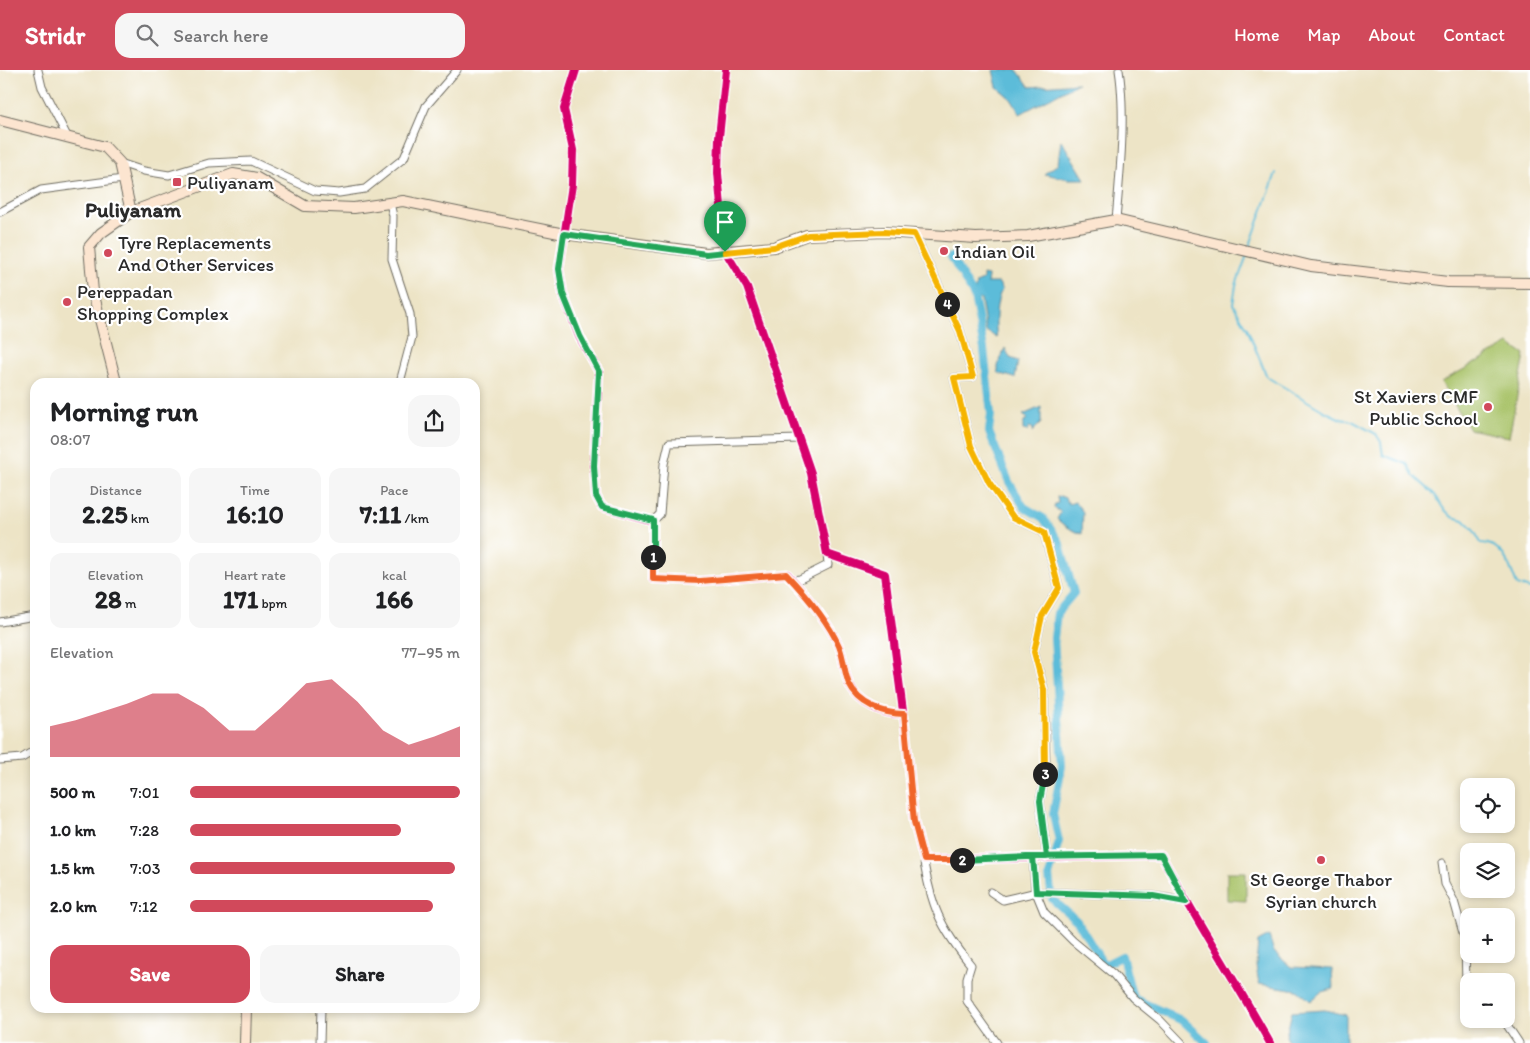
<!DOCTYPE html>
<html lang="en">
<head>
<meta charset="utf-8">
<style>
  :root { --surface:#fff; --page:#f6f6f6; --text:#202124; --muted:#757577; --accent:#d1495b }
  body { margin:0; font-family:Itim,sans-serif; background:var(--page); color:var(--text); height:100vh; display:flex; flex-direction:column; font-size:19px; white-space:nowrap }
  * { box-sizing:border-box; margin:0 }
  p { font-size:16px; color:var(--muted) }
  .icon { flex:none; width:28px; height:28px; fill:none; stroke:currentColor; stroke-width:2; stroke-linecap:round; stroke-linejoin:round }
  .map { position:relative; flex:1; overflow:hidden }
  .panel { position:absolute; left:30px; top:308px; width:450px; height:635px; display:flex; flex-direction:column; background:var(--surface); border-radius:15px; box-shadow:0 2px 8px #0003 }
  .panel>* { flex:none }
  .tools { position:absolute; left:1460px; top:708px; display:grid; gap:10px }
  .tools a { display:grid; place-items:center; width:55px; height:55px; border-radius:10px; background:var(--surface); box-shadow:0 2px 8px #0003; font-size:25px }
  .pin { position:absolute; display:grid; place-items:center; width:42px; height:42px; color:#fff; margin:-51px -21px; border-radius:50% 50% 50% 0; rotate:-45deg; box-shadow:0 0 5px #0007 }
  .pin .icon { rotate:45deg }
  .km { position:absolute; width:25px; height:25px; margin:-12px; border-radius:50%; background:#222; color:#fff; font-size:14px; line-height:25px; text-align:center }
  .round { display:grid; place-items:center; flex:none; width:52px; height:52px; border-radius:15px; background:var(--page) }
  .summary { display:flex; align-items:center; justify-content:space-between; height:85px; padding:0 20px }
  h1 { font-size:28px; font-weight:700; line-height:38px }
  .stats { display:grid; grid-template-columns:repeat(3,1fr); gap:8px; height:85px; padding:5px 20px }
  .stats div { display:grid; align-content:center; border-radius:12px; background:var(--page); text-align:center }
  .stats b { font-size:25px; font-weight:700 }
  .stats small { font-size:14px; font-weight:400 }
  .stats p { font-size:14px }
  .chart { height:140px; padding:10px 20px }
  .chart p { display:flex; justify-content:space-between }
  .chart svg { width:100%; height:90px; margin-top:5px; fill:var(--accent); opacity:.7 }
  .cta { display:flex; gap:10px; margin-top:auto; padding:10px 20px }
  .cta a { flex:1; height:58px; border-radius:15px; background:var(--accent); color:#fff; font-size:20px; font-weight:700; line-height:58px; text-align:center }
  .cta a+a { background:var(--page); color:var(--text) }
  ul { padding:0 20px; list-style:none; font-size:16px }
  li { display:grid; grid-template-columns:80px 60px 1fr; align-items:center; height:38px }
  li i { height:12px; border-radius:6px; background:var(--accent) }
  header { display:flex; align-items:center; gap:30px; box-sizing:border-box; height:70px; padding:0 25px; background:var(--accent); color:#fff }
  header strong { font-size:24px }
  nav { display:flex; gap:28px; margin-inline-start:auto; font-size:18px }
  .search { width:350px; height:45px; background:var(--page); display:flex; align-items:center; gap:12px; box-sizing:border-box; padding:0 18px; border-radius:15px; color:var(--muted); font-size:19px }
  .map>svg:first-child { display:block }
  .green { fill:#a8c268; stroke:#6a764a }
  .water { fill:#5bbcd9; stroke:#437482 }
  .lines { fill:none; stroke-linecap:round; stroke-linejoin:round }
  .stream { stroke:#5bbcd9; stroke-width:2 }
  .canal { stroke:#5bbcd9; stroke-width:8 }
  .street-casing { stroke:#6f6c61; stroke-width:9 }
  .secondary-casing { stroke:#6f6c61; stroke-width:12 }
  .street { stroke:#fff; stroke-width:7 }
  .secondary { stroke:#fce5d0; stroke-width:10 }
  .cycleway-casing { stroke:#fff; stroke-width:11 }
  .cycleway { stroke:#d6006c; stroke-width:8 }
  .split-1-casing { stroke:#fff; stroke-width:10 }
  .split-2-casing { stroke:#fff; stroke-width:10 }
  .split-3-casing { stroke:#fff; stroke-width:10 }
  .split-4-casing { stroke:#fff; stroke-width:10 }
  .split-5-casing { stroke:#fff; stroke-width:10 }
  .split-1 { stroke:#22a559; stroke-width:6 }
  .split-2 { stroke:#f0652b; stroke-width:6 }
  .split-3 { stroke:#22a559; stroke-width:6 }
  .split-4 { stroke:#f5b400; stroke-width:6 }
  .split-5 { stroke:#f5b400; stroke-width:6 }
  .poi-dot { fill:#d1495b; stroke:#fff; stroke-width:2 }
  .labels { text-anchor:middle; dominant-baseline:central; stroke-width:4.5; stroke-linejoin:round; paint-order:stroke }
  .poi-label { font-size:19px; fill:#2b2b2b; stroke:#fff; text-anchor:start }
  .quarter-label { font-size:21px; font-weight:bold; fill:#2b2b2b; stroke:#fff }
</style>
</head>
<body>
<header>
<strong>Stridr</strong>
<div class="search"><svg class="icon" aria-label="search" viewBox="0 0 24 24"><circle cx="10" cy="10" r="6"/><path d="M15 15l6 6"/></svg>Search here</div>
<nav><a>Home</a><a>Map</a><a>About</a><a>Contact</a></nav>
</header>
<div class="map">
<svg width="1530" height="973" viewBox="0 0 1530 973">
  <rect width="100%" height="100%" fill="#fff"/>
  <filter id="ink" filterUnits="userSpaceOnUse"><feTurbulence type="fractalNoise" baseFrequency=".02" numOctaves="2"/><feDisplacementMap in="SourceGraphic" scale="10" xChannelSelector="R" yChannelSelector="G"/><feConvolveMatrix kernelMatrix="1 2 1 2 8 2 1 2 1" color-interpolation-filters="sRGB"/></filter>
  <filter id="wash" filterUnits="userSpaceOnUse"><feTurbulence type="fractalNoise" baseFrequency=".0096" numOctaves="4" result="noise"/><feDisplacementMap in="SourceGraphic" scale="20" xChannelSelector="R" yChannelSelector="G"/><feGaussianBlur stdDeviation="1.12" result="paint"/><feColorMatrix in="noise" values="0 0 0 0 0 0 0 0 0 0 0 0 0 0 0 0 0 1.4 0 .05"/><feComposite in="paint" operator="in"/></filter>
  <g filter="url(#wash)">
    <rect width="100%" height="100%" fill="#ede4c6"/>
    <!-- green -->
    <g class="green">
      <polygon points="1509,274 1525,285 1509,367 1469,359 1441,312"/>
      <polygon points="1227,802 1246,802 1246,831 1227,830"/>
    </g>
    <!-- water -->
    <g class="water">
      <polygon points="993,0 1017,0 1030,17 1078,13 1020,44 1011,29 997,17"/>
      <polygon points="1061,70 1085,109 1069,109 1044,104 1058,94"/>
      <path d="M 983,205 L 988,206 L 987,213 L 999,213 L 1002,220 C 995,231 995,255 997,268 L 986,261 L 981,230 L 974,226 L 976,213 L 983,210 Z"/>
      <polygon points="1005,278 1010,288 1018,291 1015,308 998,303 998,296"/>
      <polygon points="1041,337 1041,353 1032,362 1033,358 1029,357 1027,361 1023,360 1023,354 1027,348 1023,345"/>
      <path d="M 1060,426 L 1065,428 L 1069,434 L 1075,432 L 1083,442 L 1082,464 C 1075,462 1061,454 1057,449 L 1061,442 L 1054,438 L 1055,434 L 1058,433 L 1057,427 Z"/>
      <polygon points="1269,866 1274,882 1291,897 1332,899 1333,919 1321,922 1311,931 1297,920 1259,914 1256,896 1258,872"/>
      <polygon points="1325,940 1346,945 1346,973 1289,973 1286,966 1292,942"/>
    </g>
    <g class="lines">
      <!-- stream -->
      <g class="stream">
        <polyline points="1249,178 1276,103"/>
        <path d="M 1247,185 L 1236,215 L 1233,234 L 1247,258 L 1267,307 L 1324,341 L 1341,349 L 1352,351 L 1376,364 L 1381,372 L 1383,385 L 1407,394 L 1414,406 L 1435,425 L 1443,438 L 1452,447 L 1464,450 L 1473,459 L 1481,473 C 1504,473 1510,498 1517,515 L 1530,519"/>
      </g>
      <!-- canal -->
      <polyline class="canal" points="951,187 974,226 984,279 991,344 989,362 1009,412 1024,437 1043,448 1059,471 1074,523 1057,543 1054,568 1062,696 1053,744 1059,771 1049,806 1052,829 1077,851 1104,895 1122,886 1133,928 1183,951 1207,973"/>
    </g>
  </g>
  <g filter="url(#ink)">
    <g class="lines">
      <defs>
        <g id="street">
          <polyline points="38,0 42,17 68,68"/>
          <path d="M 576,0 L 564,39 L 573,80 L 572,115 L 559,199 L 563,224 L 579,266 L 599,302 L 594,395 L 596,426 L 602,437 L 653,451 L 653,509 L 700,511 L 787,504 C 805,524 828,551 839,576 C 844,588 844,602 849,614 C 858,634 884,645 903,644"/>
          <path d="M 726,0 L 719,67 L 718,103 L 725,181 L 747,217 L 811,403 L 827,484 L 885,504 L 906,664 L 914,752 L 924,790 L 1161,785 C 1195,849 1235,910 1270,973"/>
          <polyline points="120,93 144,101 169,105 209,93 251,91 315,121 339,123 365,119 404,88 426,36 457,0"/>
          <polyline points="390,133 393,146 392,189 410,244 412,267 400,312"/>
          <polyline points="0,142 41,120 123,109"/>
          <path d="M 1116,150 C 1120,104 1126,45 1119,0"/>
          <polyline points="914,164 960,261 973,307 954,308 971,376 989,413 1013,447 1044,462 1059,518 1042,546 1034,582 1044,619 1046,699 1040,731 1047,787"/>
          <polyline points="653,451 660,444 664,394 669,373 799,369"/>
          <polyline points="792,510 800,509 828,495 827,484"/>
          <polyline points="0,552 35,546"/>
          <polyline points="0,690 22,688 35,680"/>
          <path d="M 923,787 C 931,836 940,857 971,895 L 967,908 L 967,931 L 997,973"/>
          <polyline points="1033,787 1035,820 1044,842 1073,871 1113,904 1133,928 1160,950 1182,973"/>
          <polyline points="1442,793 1445,814 1454,831 1465,870 1466,915 1469,917"/>
          <polyline points="991,822 1003,830 1037,822 1153,826 1186,831"/>
          <polyline points="1503,949 1519,973"/>
          <polyline points="320,973 321,938"/>
        </g>
        <g id="secondary">
          <polyline points="0,50 105,77 120,93 131,142"/>
          <polyline points="116,312 93,222 89,177 101,163 131,142 233,104 257,108 305,136 354,138 403,131 564,164 706,183 774,177 807,165 884,162 976,168 1028,166 1116,150 1311,196 1448,212 1530,213"/>
          <polyline points="245,973 246,938"/>
        </g>
      </defs>
      <!-- street casing -->
      <use href="#street" class="street-casing"/>
      <!-- secondary casing -->
      <use href="#secondary" class="secondary-casing"/>
      <!-- street -->
      <use href="#street" class="street"/>
      <!-- secondary -->
      <use href="#secondary" class="secondary"/>
      <defs>
        <g id="cycleway">
          <path d="M 576,0 L 564,39 L 573,80 L 572,115 L 559,199 L 563,224 L 579,266 L 599,302 L 594,395 L 596,426 L 602,437 L 653,451 L 653,509 L 700,511 L 787,504 C 805,524 828,551 839,576 C 844,588 844,602 849,614 C 858,634 884,645 903,644"/>
          <path d="M 726,0 L 719,67 L 718,103 L 725,181 L 747,217 L 811,403 L 827,484 L 885,504 L 906,664 L 914,752 L 924,790 L 1161,785 C 1195,849 1235,910 1270,973"/>
        </g>
      </defs>
      <!-- cycleway casing -->
      <use href="#cycleway" class="cycleway-casing"/>
      <!-- cycleway -->
      <use href="#cycleway" class="cycleway"/>
    </g>
  </g>
  <g class="lines" filter="url(#ink)">
    <defs>
      <polyline id="split-1" points="653,487 653,450 602,437 596,426 594,396 599,302 580,266 563,224 559,199 564,164 706,184 725,182"/>
      <path id="split-2" d="M 653,487 L 653,509 L 700,511 L 786,504 C 805,524 828,551 839,576 C 844,588 844,602 849,614 C 858,634 884,644 904,644 L 914,752 L 924,790 L 962,790"/>
      <path id="split-3" d="M 962,790 L 1027,787 C 1072,786 1116,786 1161,785 L 1186,832 L 1153,826 L 1036,822 L 1033,787 L 1047,787 L 1040,731 L 1045,704"/>
      <polyline id="split-4" points="947,234 960,261 973,307 954,308 971,376 989,413 1013,447 1044,462 1059,518 1042,546 1034,582 1044,620 1045,704"/>
      <polyline id="split-5" points="725,182 774,177 808,165 884,162 914,164 947,234"/>
    </defs>
    <!-- split-1 casing -->
    <use href="#split-1" class="split-1-casing"/>
    <!-- split-2 casing -->
    <use href="#split-2" class="split-2-casing"/>
    <!-- split-3 casing -->
    <use href="#split-3" class="split-3-casing"/>
    <!-- split-4 casing -->
    <use href="#split-4" class="split-4-casing"/>
    <!-- split-5 casing -->
    <use href="#split-5" class="split-5-casing"/>
    <!-- split-1 -->
    <use href="#split-1" class="split-1"/>
    <!-- split-2 -->
    <use href="#split-2" class="split-2"/>
    <!-- split-3 -->
    <use href="#split-3" class="split-3"/>
    <!-- split-4 -->
    <use href="#split-4" class="split-4"/>
    <!-- split-5 -->
    <use href="#split-5" class="split-5"/>
  </g>
  <!-- markers -->
  <g class="poi-dot">
    <rect x="172" y="107" width="10" height="10" rx="2.5"/>
    <circle cx="944" cy="181" r="5"/>
    <circle cx="108" cy="183" r="5"/>
    <circle cx="67" cy="232" r="5"/>
    <circle cx="1488" cy="337" r="5"/>
    <circle cx="1321" cy="790" r="5"/>
  </g>
  <g class="labels">
    <!-- poi labels -->
    <g class="poi-label">
      <text x="187" y="112">Puliyanam</text>
      <text x="118" y="172">Tyre Replacements<tspan x="118" dy="22">And Other Services</tspan></text>
      <text x="954" y="181">Indian Oil</text>
      <text x="77" y="221">Pereppadan<tspan x="77" dy="22">Shopping Complex</tspan></text>
      <text x="1478" y="326" text-anchor="end">St Xaviers CMF<tspan x="1478" dy="22">Public School</tspan></text>
      <text x="1321" y="809" text-anchor="middle">St George Thabor<tspan x="1321" dy="22">Syrian church</tspan></text>
    </g>
    <!-- quarter labels -->
    <g class="quarter-label">
      <text x="133" y="139">Puliyanam</text>
    </g>
  </g>
</svg>
<div class="tools">
<a><svg class="icon" aria-label="locate" viewBox="0 0 24 24"><circle cx="12" cy="12" r="6"/><path d="M12 2v4M12 18v4M2 12h4M18 12h4"/></svg></a>
<a><svg class="icon" aria-label="layers" viewBox="0 0 24 24"><path d="M12 4l9 5-9 5-9-5zM3 14l9 5 9-5"/></svg></a>
<a>+</a>
<a>−</a>
</div>
<div class="pin" style="left:725px;top:182px;background:#1e9e55"><svg class="icon" aria-label="arrive" viewBox="0 0 24 24"><path d="M6 21V4h12l-3 4 3 4H6"/></svg></div>
<b class="km" style="left:653px;top:487px">1</b>
<b class="km" style="left:962px;top:790px">2</b>
<b class="km" style="left:1045px;top:704px">3</b>
<b class="km" style="left:947px;top:234px">4</b>
<section class="panel">
<div class="summary"><div><h1>Morning run</h1><p>08:07</p></div><a class="round"><svg class="icon" aria-label="share" viewBox="0 0 24 24"><path d="M12 15V3M7 8l5-5 5 5M5 13v7h14v-7"/></svg></a></div>
<div class="stats">
<div><p>Distance</p><b>2.25<small> km</small></b></div>
<div><p>Time</p><b>16:10</b></div>
<div><p>Pace</p><b>7:11<small> /km</small></b></div>
</div>
<div class="stats">
<div><p>Elevation</p><b>28<small> m</small></b></div>
<div><p>Heart rate</p><b>171<small> bpm</small></b></div>
<div><p>kcal</p><b>166</b></div>
</div>
<div class="chart"><p><span>Elevation</span>77–95 m</p>
<svg viewBox="0 0 160 44" preserveAspectRatio="none"><path d="M0 44V29L10 26L20 22L30 18L40 13L50 13L60 20L70 31L80 31L90 20L100 8L110 6L120 17L130 31L140 38L150 34L160 29V44z"/></svg>
</div>
<ul>
<li><b>500 m</b>7:01<i style="width:100%"></i></li>
<li><b>1.0 km</b>7:28<i style="width:78%"></i></li>
<li><b>1.5 km</b>7:03<i style="width:98%"></i></li>
<li><b>2.0 km</b>7:12<i style="width:90%"></i></li>
</ul>
<div class="cta"><a>Save</a><a>Share</a></div>
</section>
</div>
</body>
</html>
